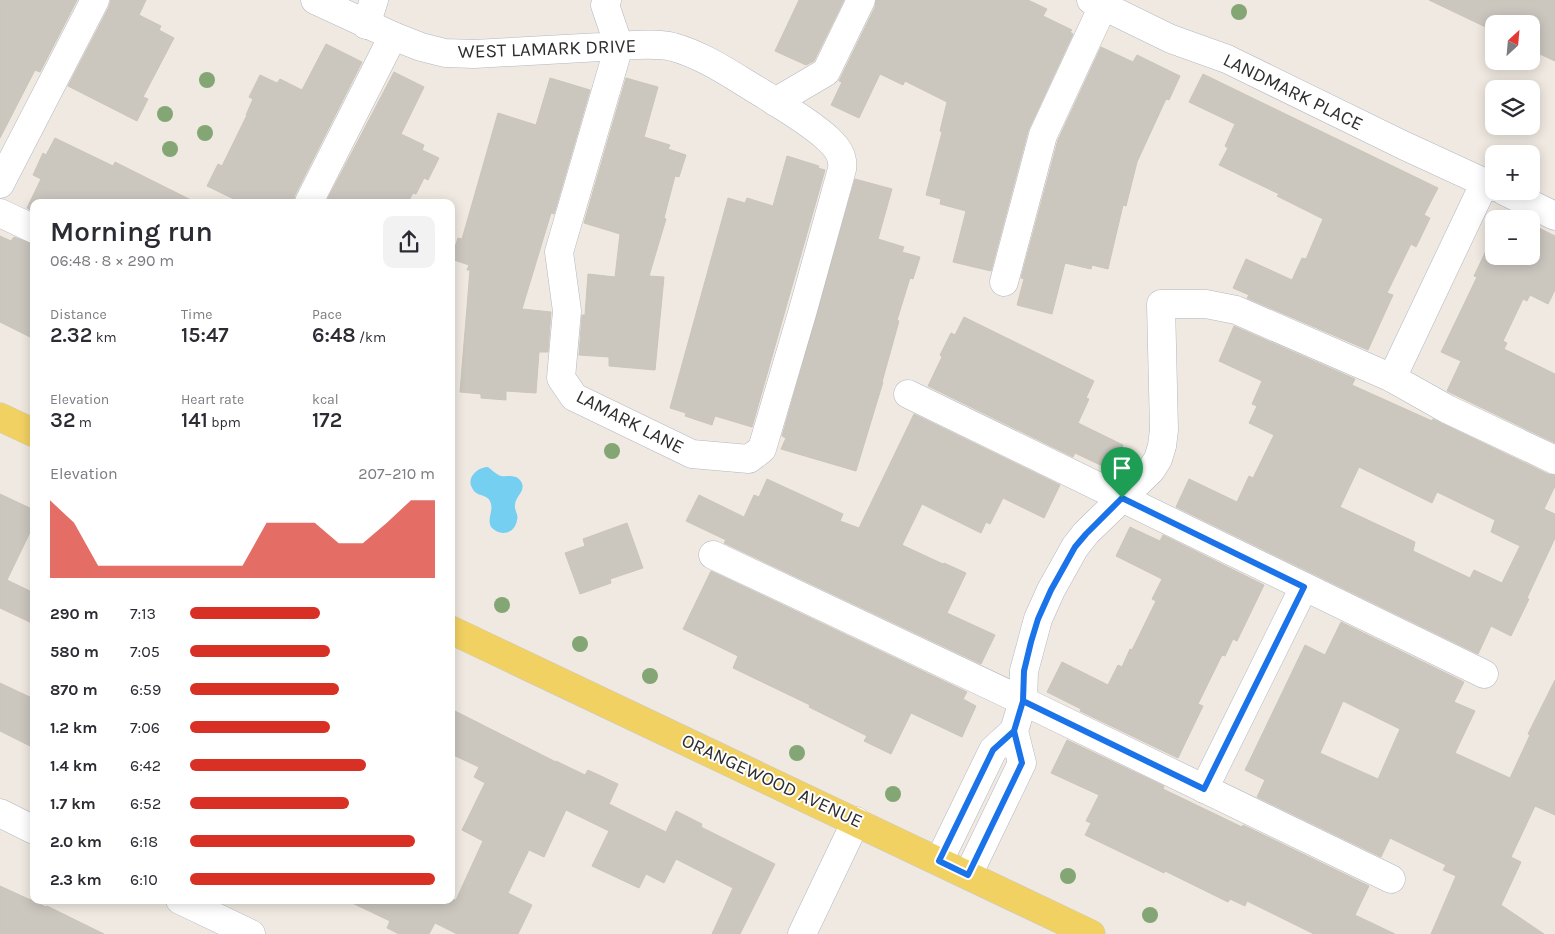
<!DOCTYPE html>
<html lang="en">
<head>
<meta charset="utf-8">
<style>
  :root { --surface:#fff; --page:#f2f2f3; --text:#2b2b33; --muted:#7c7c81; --accent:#d93025 }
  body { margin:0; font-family:Karla,sans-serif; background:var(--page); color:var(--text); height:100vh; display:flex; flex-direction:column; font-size:19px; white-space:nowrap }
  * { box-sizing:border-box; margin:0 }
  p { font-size:16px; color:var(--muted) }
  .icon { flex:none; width:28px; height:28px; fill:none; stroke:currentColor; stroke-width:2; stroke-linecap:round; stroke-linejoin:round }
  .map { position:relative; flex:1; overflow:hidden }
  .details { position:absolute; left:30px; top:199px; width:425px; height:705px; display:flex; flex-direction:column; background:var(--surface); border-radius:10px; box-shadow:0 2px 12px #0003 }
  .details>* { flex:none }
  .needle { width:32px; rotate:26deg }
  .controls { position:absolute; left:1485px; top:15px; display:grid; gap:10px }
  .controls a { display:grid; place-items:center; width:55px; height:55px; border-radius:10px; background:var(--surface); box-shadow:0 2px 12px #0003; font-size:25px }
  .pin { position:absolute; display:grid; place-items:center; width:42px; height:42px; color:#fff; margin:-51px -21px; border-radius:50% 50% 50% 0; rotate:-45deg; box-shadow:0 0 5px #0007 }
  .pin .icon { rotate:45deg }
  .round { display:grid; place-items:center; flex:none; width:52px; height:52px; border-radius:10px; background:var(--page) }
  .headline { display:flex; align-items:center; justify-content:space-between; height:85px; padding:0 20px }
  h1 { font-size:28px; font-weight:600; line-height:38px }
  .figures { display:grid; grid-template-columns:repeat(3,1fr); gap:8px; height:85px; padding:5px 20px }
  .figures div { display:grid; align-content:center }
  .figures b { font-size:21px; font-weight:600 }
  .figures small { font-size:14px; font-weight:400 }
  .figures p { font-size:14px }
  .chart { height:140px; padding:10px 20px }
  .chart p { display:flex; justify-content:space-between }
  .chart svg { width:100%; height:90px; margin-top:5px; fill:var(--accent); opacity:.7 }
  ul { padding:0 20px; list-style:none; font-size:16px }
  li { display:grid; grid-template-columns:80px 60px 1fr; align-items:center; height:38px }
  li i { height:12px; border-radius:6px; background:var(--accent) }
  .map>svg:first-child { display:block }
  .water { fill:#75cff0 }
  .building { fill:#cbc7bf; stroke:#cbc5ba; fill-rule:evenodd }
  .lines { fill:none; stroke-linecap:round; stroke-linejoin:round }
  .minor-casing { stroke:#b4b7c1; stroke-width:29 }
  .major-casing { stroke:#c9c9c9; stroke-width:29 }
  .minor { stroke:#fff; stroke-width:28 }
  .major { stroke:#f2d163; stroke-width:28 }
  .tree { fill:#84a574 }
  .route-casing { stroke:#fff; stroke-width:10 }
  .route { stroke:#1a73e8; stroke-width:6 }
  .labels { text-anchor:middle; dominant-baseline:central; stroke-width:4; stroke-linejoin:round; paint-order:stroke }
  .street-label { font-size:19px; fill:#2e2e2e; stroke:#fff }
</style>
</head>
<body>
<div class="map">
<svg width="1555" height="934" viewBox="0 0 1555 934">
  <rect width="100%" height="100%" fill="#efe9e1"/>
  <!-- water -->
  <path class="water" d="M 488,467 C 492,470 497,475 501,476 C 508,477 514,474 520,480 C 528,490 515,496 515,505 C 514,510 519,515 517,520 C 515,534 500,537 491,527 C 487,518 493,512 491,504 C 489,494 479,497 474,491 C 464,479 477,467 488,467 Z"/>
  <!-- building -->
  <g class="building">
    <polygon points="0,0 77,0 40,72 35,70 0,138"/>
    <polygon points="111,0 146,0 139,15 161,26 159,30 174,38 143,97 148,99 137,121 68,86 109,7"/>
    <polygon points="799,0 844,0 814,61 806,65 775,51"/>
    <polygon points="876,0 1028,0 1047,9 1043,16 1072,30 1070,32 1073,34 1028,131 991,271 953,262 966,211 940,204 941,199 926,195 942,132 940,131 947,102 905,81 903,85 880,74 859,118 831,105 842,82 839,81 875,7"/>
    <polygon points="1429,0 1555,0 1555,61 1531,50 1531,24 1494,24 1494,31"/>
    <polygon points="326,44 362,62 295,195 293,202 240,202 207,186 218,164 222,166 247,115 246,115 253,99 249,97 260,75 277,83 280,79 302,90"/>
    <polygon points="1101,47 1133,62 1137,55 1180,76 1169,100 1166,99 1137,162 1126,206 1123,205 1108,269 1092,265 1091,269 1065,263 1052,314 1017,305 1024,279 1021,278 1058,140"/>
    <polygon points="394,72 424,87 401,134 424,145 422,150 439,158 428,180 424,178 416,194 413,193 408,202 326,202"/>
    <polygon points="1203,74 1438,188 1424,215 1430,218 1416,247 1411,244 1387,293 1393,295 1368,350 1247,298 1249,295 1233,288 1246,259 1292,280 1302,258 1306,259 1323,219 1277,196 1279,194 1219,165 1228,148 1225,146 1235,124 1189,102"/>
    <polygon points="550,78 590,90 554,214 551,213 522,309 551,312 548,352 539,352 536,393 506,391 506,400 481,398 481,394 460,392 470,270 467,270 469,265 451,259 458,238 462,239 498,113 536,125"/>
    <polygon points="626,78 658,87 644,137 670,145 668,149 686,155 679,177 675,176 664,218 666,219 649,276 664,277 655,370 609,366 609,357 579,355 582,315 585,315 588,274 615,277 620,234 584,223"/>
    <polygon points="55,138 113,166 115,162 195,202 34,202 34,212 27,208 41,179 33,175 43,153 46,155"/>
    <polygon points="787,156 819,166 818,168 825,170 752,427 715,416 712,425 685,416 686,413 670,408 728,198 745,203 747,198 773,206"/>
    <polygon points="855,179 892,189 878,239 904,247 902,252 920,257 913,279 910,278 897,320 899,321 882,382 883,382 856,471 781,449 786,438 782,436"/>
    <polygon points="1504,211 1520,219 1501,219"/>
    <polygon points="1531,224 1555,236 1555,290 1548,304 1530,295 1527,301 1523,299 1503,341 1507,343 1504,349 1555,374 1555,443 1447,391 1461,361 1441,352 1477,277 1474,276 1494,234 1494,256 1531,256"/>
    <polygon points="0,236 11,241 14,237 34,244 34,339 0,322"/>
    <polygon points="964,317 1094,381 1086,398 1089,399 1078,423 1123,445 1111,470 1075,453 1073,457 928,386 942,357 940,355 951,333 955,335"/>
    <path d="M 1234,326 L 1355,379 L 1352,385 L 1432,421 L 1433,419 L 1548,474 L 1555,475 L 1555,486 L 1544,509 L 1555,514 L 1555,538 L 1527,598 L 1529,599 L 1511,636 L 1491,626 L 1478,654 L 1176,507 L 1189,479 L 1237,502 L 1249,476 L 1253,478 L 1274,435 L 1249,423 L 1257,406 L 1252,404 L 1262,381 L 1219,361 ZM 1359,467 L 1432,503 L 1437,492 L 1495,520 L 1491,532 L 1520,546 L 1502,583 L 1474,570 L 1470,578 L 1413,551 L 1415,542 L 1340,507 Z"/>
    <polygon points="914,414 1060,485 1044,518 1003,498 990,524 986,522 981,533 922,504 902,545 943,564 944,563 966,573 947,613 995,635 981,664 724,543 726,540 686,521 699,495 744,517 754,495 759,497 767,479 843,514 840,521 859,528"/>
    <polygon points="0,494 34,510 34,524 7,580 34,593 34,624 0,608"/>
    <polygon points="627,523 643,568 610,579 611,583 580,594 565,553 585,546 583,539"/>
    <polygon points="1130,527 1160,541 1163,535 1264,585 1237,641 1233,639 1225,656 1222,655 1198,704 1203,706 1178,758 1080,711 1081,709 1047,692 1062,662 1108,685 1118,665 1122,667 1130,649 1132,650 1156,601 1152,599 1162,579 1116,556"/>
    <polygon points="711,571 967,692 963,699 976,706 962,737 911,713 891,754 864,741 867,736 809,707 810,705 733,668 738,656 683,629"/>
    <path d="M 1341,622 L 1464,682 L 1454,702 L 1475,711 L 1455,753 L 1510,778 L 1530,735 L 1528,734 L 1555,680 L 1555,815 L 1535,806 L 1511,857 L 1521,862 L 1501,905 L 1544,934 L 1431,934 L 1456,876 L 1443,870 L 1446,865 L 1390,838 L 1381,857 L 1257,797 L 1265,780 L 1245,770 L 1305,645 L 1325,655 ZM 1343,701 L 1400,729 L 1378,779 L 1320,753 Z"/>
    <polygon points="0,683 34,699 34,748 0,731"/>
    <polygon points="451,709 556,762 556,761 585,775 588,770 618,784 609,804 666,832 676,811 702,824 701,827 775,864 740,934 712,934 733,888 676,859 664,883 646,874 639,888 592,866 609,831 566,810 544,857 529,850 508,893 532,905 518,934 457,934 435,923 429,934 399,934 387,928 390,921 346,900 456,900 483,841 462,830 485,783 474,777 479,767 451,754"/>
    <polygon points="1067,740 1164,786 1163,789 1242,827 1243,825 1367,885 1369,886 1355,915 1395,934 1314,934 1247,901 1245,906 1230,899 1228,902 1165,871 1164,873 1085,835 1091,823 1086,821 1099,795 1051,773"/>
    <polygon points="0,886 46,907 47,906 104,934 0,934"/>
  </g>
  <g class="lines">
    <defs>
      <g id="minor">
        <path d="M 315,0 L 393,36 L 421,47 L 445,53 L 474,54 L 619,46 C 637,45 656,43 673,47 C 706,56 736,78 765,95 C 786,109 810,122 828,139 C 837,147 844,157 842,169 L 803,310 L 762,449 L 749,459 L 692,454 L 574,397 L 561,378 L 567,311 L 559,252 L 619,46 L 605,5 L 607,0"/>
        <polyline points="1091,0 1171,39 1227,59 1405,146 1494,187"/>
        <polyline points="366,25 374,0"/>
        <polyline points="775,102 826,72 861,0"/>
        <polyline points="0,184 95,0"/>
        <polyline points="1504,191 1555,216"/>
        <polyline points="309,202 393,36"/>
        <polyline points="0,213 34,229"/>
        <polyline points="1004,282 1043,135 1103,6"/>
        <polyline points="1392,378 1485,182"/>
        <polyline points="908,394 1484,674"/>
        <polyline points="713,555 1023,701 1391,879"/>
        <polyline points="1204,789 1304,587"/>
        <polyline points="0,813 34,830"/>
        <polyline points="939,861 993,750 1014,731"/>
        <polyline points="968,875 1022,763 1014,731 1023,701 1024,671 1038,619 1051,590 1075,547 1086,533 1151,470 1158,459 1162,446 1164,430 1161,304 1206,304 1236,310 1392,378 1447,409 1555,460"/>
        <polyline points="180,900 251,934"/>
        <polyline points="802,934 856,821"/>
      </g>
      <g id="major">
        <polyline points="0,417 34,433"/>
        <polyline points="451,630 1091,934"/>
      </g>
    </defs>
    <!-- minor casing -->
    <use href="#minor" class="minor-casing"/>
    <!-- major casing -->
    <use href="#major" class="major-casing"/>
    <!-- minor -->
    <use href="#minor" class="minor"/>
    <!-- major -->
    <use href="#major" class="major"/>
  </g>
  <!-- trees -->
  <g class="tree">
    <circle cx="1239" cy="12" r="8"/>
    <circle cx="207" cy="80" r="8"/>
    <circle cx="165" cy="114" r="8"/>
    <circle cx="205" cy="133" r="8"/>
    <circle cx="170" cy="149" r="8"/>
    <circle cx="612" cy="451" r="8"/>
    <circle cx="502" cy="605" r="8"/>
    <circle cx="580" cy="644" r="8"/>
    <circle cx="650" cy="676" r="8"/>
    <circle cx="797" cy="753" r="8"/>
    <circle cx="893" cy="794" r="8"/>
    <circle cx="1068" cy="876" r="8"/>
    <circle cx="1150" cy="915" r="8"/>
  </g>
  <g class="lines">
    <defs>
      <polyline id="route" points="1122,498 1086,534 1075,547 1051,590 1038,619 1031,642 1024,671 1023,701 1014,731 993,750 939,861 968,875 1022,763 1014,731 1023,701 1204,789 1304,587 1122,498"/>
    </defs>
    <!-- route casing -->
    <use href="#route" class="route-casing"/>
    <!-- route -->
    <use href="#route" class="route"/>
  </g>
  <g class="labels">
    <!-- street labels -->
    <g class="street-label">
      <text transform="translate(547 49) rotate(-2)">WEST LAMARK DRIVE</text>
      <text transform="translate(1293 92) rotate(26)">LANDMARK PLACE</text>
      <text transform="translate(630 422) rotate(27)">LAMARK LANE</text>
      <text transform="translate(772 781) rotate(25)">ORANGEWOOD AVENUE</text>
    </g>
  </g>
</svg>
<div class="controls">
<a><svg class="needle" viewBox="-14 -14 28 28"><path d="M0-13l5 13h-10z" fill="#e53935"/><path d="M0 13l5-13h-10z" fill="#7c7c81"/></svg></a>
<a><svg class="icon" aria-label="layers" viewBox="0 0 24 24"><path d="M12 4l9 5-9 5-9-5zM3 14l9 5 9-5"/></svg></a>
<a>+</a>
<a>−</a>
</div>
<div class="pin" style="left:1122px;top:498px;background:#1e9e55"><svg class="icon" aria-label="arrive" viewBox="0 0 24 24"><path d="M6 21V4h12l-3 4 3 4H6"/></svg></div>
<section class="details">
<div class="headline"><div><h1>Morning run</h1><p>06:48 · 8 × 290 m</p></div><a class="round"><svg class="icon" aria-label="share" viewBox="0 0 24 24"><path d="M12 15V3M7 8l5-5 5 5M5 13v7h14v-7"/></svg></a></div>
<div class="figures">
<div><p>Distance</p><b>2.32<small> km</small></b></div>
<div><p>Time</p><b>15:47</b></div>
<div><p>Pace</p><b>6:48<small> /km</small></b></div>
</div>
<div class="figures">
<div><p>Elevation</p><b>32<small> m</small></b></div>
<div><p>Heart rate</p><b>141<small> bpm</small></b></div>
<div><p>kcal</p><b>172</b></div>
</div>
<div class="chart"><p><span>Elevation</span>207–210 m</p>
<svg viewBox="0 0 160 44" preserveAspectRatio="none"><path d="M0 44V6L10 17L20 38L30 38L40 38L50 38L60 38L70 38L80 38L90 17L100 17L110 17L120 27L130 27L140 17L150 6L160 6V44z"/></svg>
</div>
<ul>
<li><b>290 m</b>7:13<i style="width:53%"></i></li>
<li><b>580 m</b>7:05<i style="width:57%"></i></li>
<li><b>870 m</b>6:59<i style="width:61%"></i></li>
<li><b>1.2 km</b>7:06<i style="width:57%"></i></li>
<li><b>1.4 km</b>6:42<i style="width:72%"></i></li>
<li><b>1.7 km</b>6:52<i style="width:65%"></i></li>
<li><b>2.0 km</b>6:18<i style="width:92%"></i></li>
<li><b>2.3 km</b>6:10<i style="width:100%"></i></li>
</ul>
</section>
</div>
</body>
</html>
